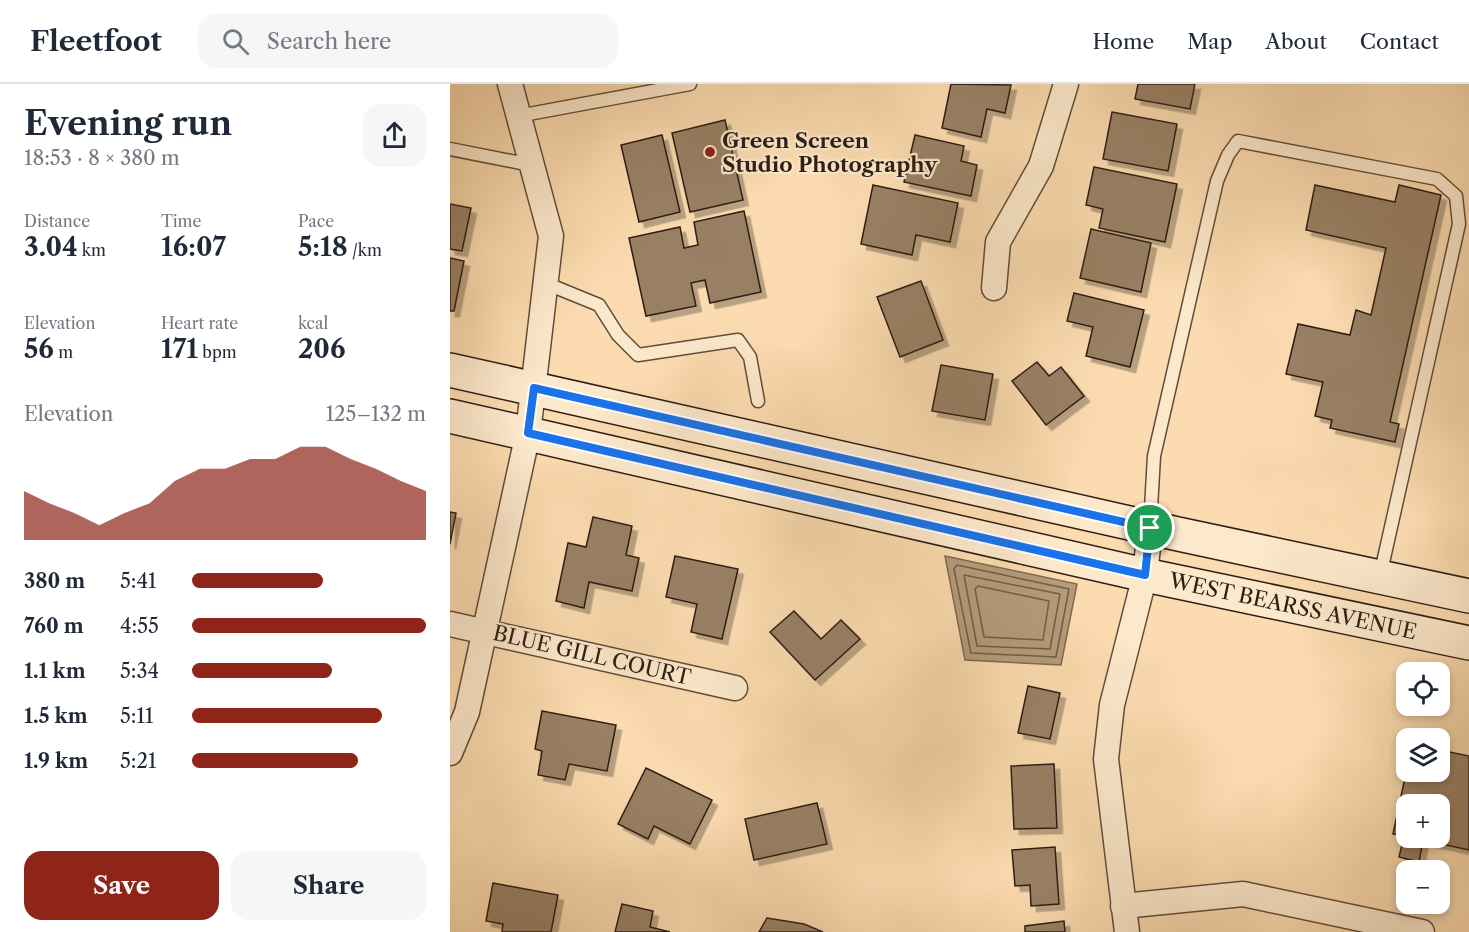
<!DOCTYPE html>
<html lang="en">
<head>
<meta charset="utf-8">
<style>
  :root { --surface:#fff; --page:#f6f6f7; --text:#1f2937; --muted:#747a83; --line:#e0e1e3; --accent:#8f2418 }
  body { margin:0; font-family:"Libre Caslon Text",serif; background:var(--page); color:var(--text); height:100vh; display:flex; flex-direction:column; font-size:22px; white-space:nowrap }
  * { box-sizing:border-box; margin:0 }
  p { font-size:20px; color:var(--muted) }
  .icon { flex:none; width:33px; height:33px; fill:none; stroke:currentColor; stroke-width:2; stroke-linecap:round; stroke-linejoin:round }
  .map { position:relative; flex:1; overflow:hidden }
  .side { display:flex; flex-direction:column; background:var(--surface); width:450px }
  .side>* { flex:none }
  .tools { position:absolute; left:946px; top:578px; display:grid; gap:12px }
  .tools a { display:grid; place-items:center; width:54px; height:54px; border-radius:12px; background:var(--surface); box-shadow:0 3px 9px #0003; font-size:30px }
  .pin { position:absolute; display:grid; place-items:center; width:51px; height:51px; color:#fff; margin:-26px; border:3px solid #fff; border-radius:50%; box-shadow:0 2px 6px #0007 }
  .round { display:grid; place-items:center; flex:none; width:63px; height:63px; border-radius:18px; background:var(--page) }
  .overview { display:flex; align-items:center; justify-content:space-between; height:102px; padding:0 24px }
  h1 { font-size:33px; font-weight:800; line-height:45px }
  .stats { display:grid; grid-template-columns:repeat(3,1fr); gap:9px; height:102px; padding:6px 24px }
  .stats div { display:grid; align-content:center }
  .stats b { font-size:26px; font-weight:800 }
  .stats small { font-size:16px; font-weight:400 }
  .stats p { font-size:16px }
  .chart { height:168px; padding:12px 24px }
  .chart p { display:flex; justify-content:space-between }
  .chart svg { width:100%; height:108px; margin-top:6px; fill:var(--accent); opacity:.7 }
  .action { display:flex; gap:12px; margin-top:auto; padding:12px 24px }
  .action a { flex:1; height:69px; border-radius:18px; background:var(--accent); color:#fff; font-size:24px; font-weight:800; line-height:69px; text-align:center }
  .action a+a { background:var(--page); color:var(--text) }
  ul { padding:0 24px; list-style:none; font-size:20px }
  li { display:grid; grid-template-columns:96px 72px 1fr; align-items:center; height:45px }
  li i { height:15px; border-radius:8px; background:var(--accent) }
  header { display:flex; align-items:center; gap:36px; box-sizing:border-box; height:84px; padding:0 30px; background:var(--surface); border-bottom:2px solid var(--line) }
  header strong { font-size:28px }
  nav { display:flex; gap:33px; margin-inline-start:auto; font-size:21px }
  .search { width:420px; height:54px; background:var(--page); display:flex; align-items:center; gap:15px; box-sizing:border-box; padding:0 21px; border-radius:18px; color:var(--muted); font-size:22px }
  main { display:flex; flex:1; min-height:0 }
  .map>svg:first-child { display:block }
  .water { fill:#b59b7a; stroke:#7f6951; stroke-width:1.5 }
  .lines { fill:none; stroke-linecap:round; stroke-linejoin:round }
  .shore { stroke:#725c47; stroke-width:1.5 }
  .building { fill:#998065; stroke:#2e1e14; stroke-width:1.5; fill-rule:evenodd; filter:url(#shadow) }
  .lane-casing { stroke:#614d3b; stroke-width:15 }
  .street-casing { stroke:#614d3b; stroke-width:27 }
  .secondary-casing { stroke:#2e1e14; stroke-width:36 }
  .lane { stroke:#fce8cb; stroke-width:12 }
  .street { stroke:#fce8cb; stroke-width:24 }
  .secondary { stroke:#fce8cb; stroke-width:33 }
  .route-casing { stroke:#fff; stroke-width:12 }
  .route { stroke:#1a73e8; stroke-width:8 }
  .poi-dot { fill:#8f2418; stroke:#fce8cb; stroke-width:2 }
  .labels { text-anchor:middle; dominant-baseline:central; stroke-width:4.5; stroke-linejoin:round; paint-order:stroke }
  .poi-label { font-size:21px; font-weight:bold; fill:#2e1e14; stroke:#fce8cb; text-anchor:start }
  .street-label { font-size:21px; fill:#2e1e14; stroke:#fce8cb }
</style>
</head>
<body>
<header>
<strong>Fleetfoot</strong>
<div class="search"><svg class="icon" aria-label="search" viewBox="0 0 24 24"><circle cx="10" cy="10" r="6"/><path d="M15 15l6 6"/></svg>Search here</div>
<nav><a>Home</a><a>Map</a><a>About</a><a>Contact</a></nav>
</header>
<main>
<section class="side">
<div class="overview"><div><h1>Evening run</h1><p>18:53 · 8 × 380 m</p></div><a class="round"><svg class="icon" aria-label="share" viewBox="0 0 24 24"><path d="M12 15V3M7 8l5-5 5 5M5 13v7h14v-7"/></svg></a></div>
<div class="stats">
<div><p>Distance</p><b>3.04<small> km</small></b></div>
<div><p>Time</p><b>16:07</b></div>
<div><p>Pace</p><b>5:18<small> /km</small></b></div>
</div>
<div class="stats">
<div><p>Elevation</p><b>56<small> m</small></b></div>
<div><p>Heart rate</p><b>171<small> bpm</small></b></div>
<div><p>kcal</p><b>206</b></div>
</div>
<div class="chart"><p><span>Elevation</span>125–132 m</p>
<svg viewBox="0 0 160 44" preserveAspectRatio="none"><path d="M0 44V24L10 29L20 33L30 38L40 33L50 29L60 20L70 15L80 15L90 11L100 11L110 6L120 6L130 11L140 15L150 20L160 24V44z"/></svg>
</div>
<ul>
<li><b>380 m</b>5:41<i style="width:56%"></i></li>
<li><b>760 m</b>4:55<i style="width:100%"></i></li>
<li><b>1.1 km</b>5:34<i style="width:60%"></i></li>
<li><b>1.5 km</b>5:11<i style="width:81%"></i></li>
<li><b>1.9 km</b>5:21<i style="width:71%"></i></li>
</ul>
<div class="action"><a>Save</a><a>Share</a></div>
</section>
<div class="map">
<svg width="1019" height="848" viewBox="0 0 1019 848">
  <defs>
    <filter id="shadow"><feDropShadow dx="5.5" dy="5.5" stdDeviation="0" flood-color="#0004"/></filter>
  </defs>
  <rect width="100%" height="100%" fill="#fbdbaf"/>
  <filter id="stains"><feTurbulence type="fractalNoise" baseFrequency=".00333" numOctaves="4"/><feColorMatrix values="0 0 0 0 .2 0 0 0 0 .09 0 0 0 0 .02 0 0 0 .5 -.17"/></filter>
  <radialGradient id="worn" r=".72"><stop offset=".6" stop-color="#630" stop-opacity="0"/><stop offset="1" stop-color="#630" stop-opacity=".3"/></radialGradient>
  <!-- water -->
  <polygon class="water" points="495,472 627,500 611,581 515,576"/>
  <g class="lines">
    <!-- shore -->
    <g class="shore">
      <polygon points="507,481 619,505 606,573 521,569 504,485"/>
      <polygon points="514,491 610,510 600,565 527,562"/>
      <polygon points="528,502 599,517 593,556 534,553 525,505"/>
    </g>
  </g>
  <!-- building -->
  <g class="building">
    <polygon points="501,0 561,1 555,29 537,25 531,53 492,44"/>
    <polygon points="688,0 745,0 740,25 685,15"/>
    <polygon points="662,28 727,40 718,87 653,75"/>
    <polygon points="275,36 293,116 240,128 222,49"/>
    <polygon points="212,51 230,128 189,138 171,61"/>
    <polygon points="465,51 514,62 511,77 527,81 521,112 454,98"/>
    <polygon points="644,83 727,100 715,158 649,144 653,125 636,121"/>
    <polygon points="423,101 508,119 500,158 466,151 462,171 411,160"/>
    <polygon points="865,101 945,118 949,101 991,111 940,338 949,340 945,358 880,344 882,336 865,332 873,298 836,290 848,240 900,251 906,226 921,231 936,164 856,146"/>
    <polygon points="0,120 21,124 12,167 0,165"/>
    <polygon points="294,127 311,208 260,219 255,196 241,199 246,222 196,232 179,154 230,143 234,164 248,161 244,138"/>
    <polygon points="641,145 701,159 691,208 630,194"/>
    <polygon points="0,174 14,177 4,227 0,227"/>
    <polygon points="471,197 493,256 450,273 427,213"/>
    <polygon points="624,209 694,226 680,283 636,272 643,243 617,237"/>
    <polygon points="587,278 599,292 611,283 634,312 596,341 562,297"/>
    <polygon points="491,281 543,290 535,336 482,327"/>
    <polygon points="0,428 6,429 0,460"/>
    <polygon points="143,433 182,442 176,471 189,474 182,507 139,498 134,524 106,517 118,459 136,463"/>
    <polygon points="225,472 288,485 272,555 241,548 247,520 216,513"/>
    <polygon points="344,527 371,555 391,536 410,555 365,596 320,548"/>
    <polygon points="578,602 610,609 600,655 568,649"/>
    <polygon points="92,627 166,641 157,687 119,680 115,696 88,691 92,667 85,665"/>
    <path d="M 990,666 L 1019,672 L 1019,766 L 973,756 L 969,778 L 949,773 L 954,752 L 943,750 L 957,684 L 957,687 L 990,687 ZM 957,720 L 990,720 L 990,753 L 957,753 Z"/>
    <polygon points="604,680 607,744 564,745 561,682"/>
    <polygon points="196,684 262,716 240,760 204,742 198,755 168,740"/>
    <polygon points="367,719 377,760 304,776 295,735"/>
    <polygon points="605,763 609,820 581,822 580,801 565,802 562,766"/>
    <polygon points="43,799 108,811 101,848 52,848 53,840 36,837"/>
    <polygon points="172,820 203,827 200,843 220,848 165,848"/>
    <polygon points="317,834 354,840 373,848 309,848"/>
    <polygon points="614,837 615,848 575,848 575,842"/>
  </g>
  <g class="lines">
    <defs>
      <g id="lane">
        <polyline points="68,32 240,0"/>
        <polyline points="0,65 81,81"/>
        <polyline points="95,199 149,221 168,251 188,271 288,256 300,273 308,317"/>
        <polyline points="700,442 704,372 767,97 778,71 788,57 987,95 1006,112 1009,140 930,492"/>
      </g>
      <g id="street">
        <polyline points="544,204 548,158 591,82 616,0"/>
        <polyline points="0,540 285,604"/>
        <polyline points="0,669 17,628 78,349 101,152 60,0"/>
        <polyline points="673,822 793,810 972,848"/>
        <polyline points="677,848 656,675 662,621 695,491 700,444"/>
      </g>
      <g id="secondary">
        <polyline points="0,286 728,450 1019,512"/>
        <polyline points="0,332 695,491 1019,559"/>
      </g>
    </defs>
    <!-- lane casing -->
    <use href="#lane" class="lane-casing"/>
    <!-- street casing -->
    <use href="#street" class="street-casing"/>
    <!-- secondary casing -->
    <use href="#secondary" class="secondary-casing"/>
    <!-- lane -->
    <use href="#lane" class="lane"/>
    <!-- street -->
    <use href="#street" class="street"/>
    <!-- secondary -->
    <use href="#secondary" class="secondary"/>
  </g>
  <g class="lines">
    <defs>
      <polygon id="route" points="84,304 700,444 695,491 78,349"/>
    </defs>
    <!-- route casing -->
    <use href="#route" class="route-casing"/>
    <!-- route -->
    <use href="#route" class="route"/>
  </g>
  <!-- markers -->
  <circle class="poi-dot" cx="260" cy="68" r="6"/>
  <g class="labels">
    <!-- poi labels -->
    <g class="poi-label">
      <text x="272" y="56">Green Screen<tspan x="272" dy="24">Studio Photography</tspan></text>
    </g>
    <!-- street labels -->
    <g class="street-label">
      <text transform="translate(843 522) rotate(12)">WEST BEARSS AVENUE</text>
      <text transform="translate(142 571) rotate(13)">BLUE GILL COURT</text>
    </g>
  </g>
  <rect width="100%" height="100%" filter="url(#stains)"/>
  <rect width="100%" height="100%" fill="url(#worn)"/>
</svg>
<div class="tools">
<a><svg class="icon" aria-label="locate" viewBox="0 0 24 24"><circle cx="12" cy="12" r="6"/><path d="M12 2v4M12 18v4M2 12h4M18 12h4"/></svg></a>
<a><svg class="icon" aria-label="layers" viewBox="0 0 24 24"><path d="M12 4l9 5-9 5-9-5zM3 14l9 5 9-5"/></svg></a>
<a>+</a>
<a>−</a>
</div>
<div class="pin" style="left:700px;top:444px;background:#1e9e55"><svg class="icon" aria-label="arrive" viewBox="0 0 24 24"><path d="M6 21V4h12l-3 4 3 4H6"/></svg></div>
</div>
</main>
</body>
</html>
